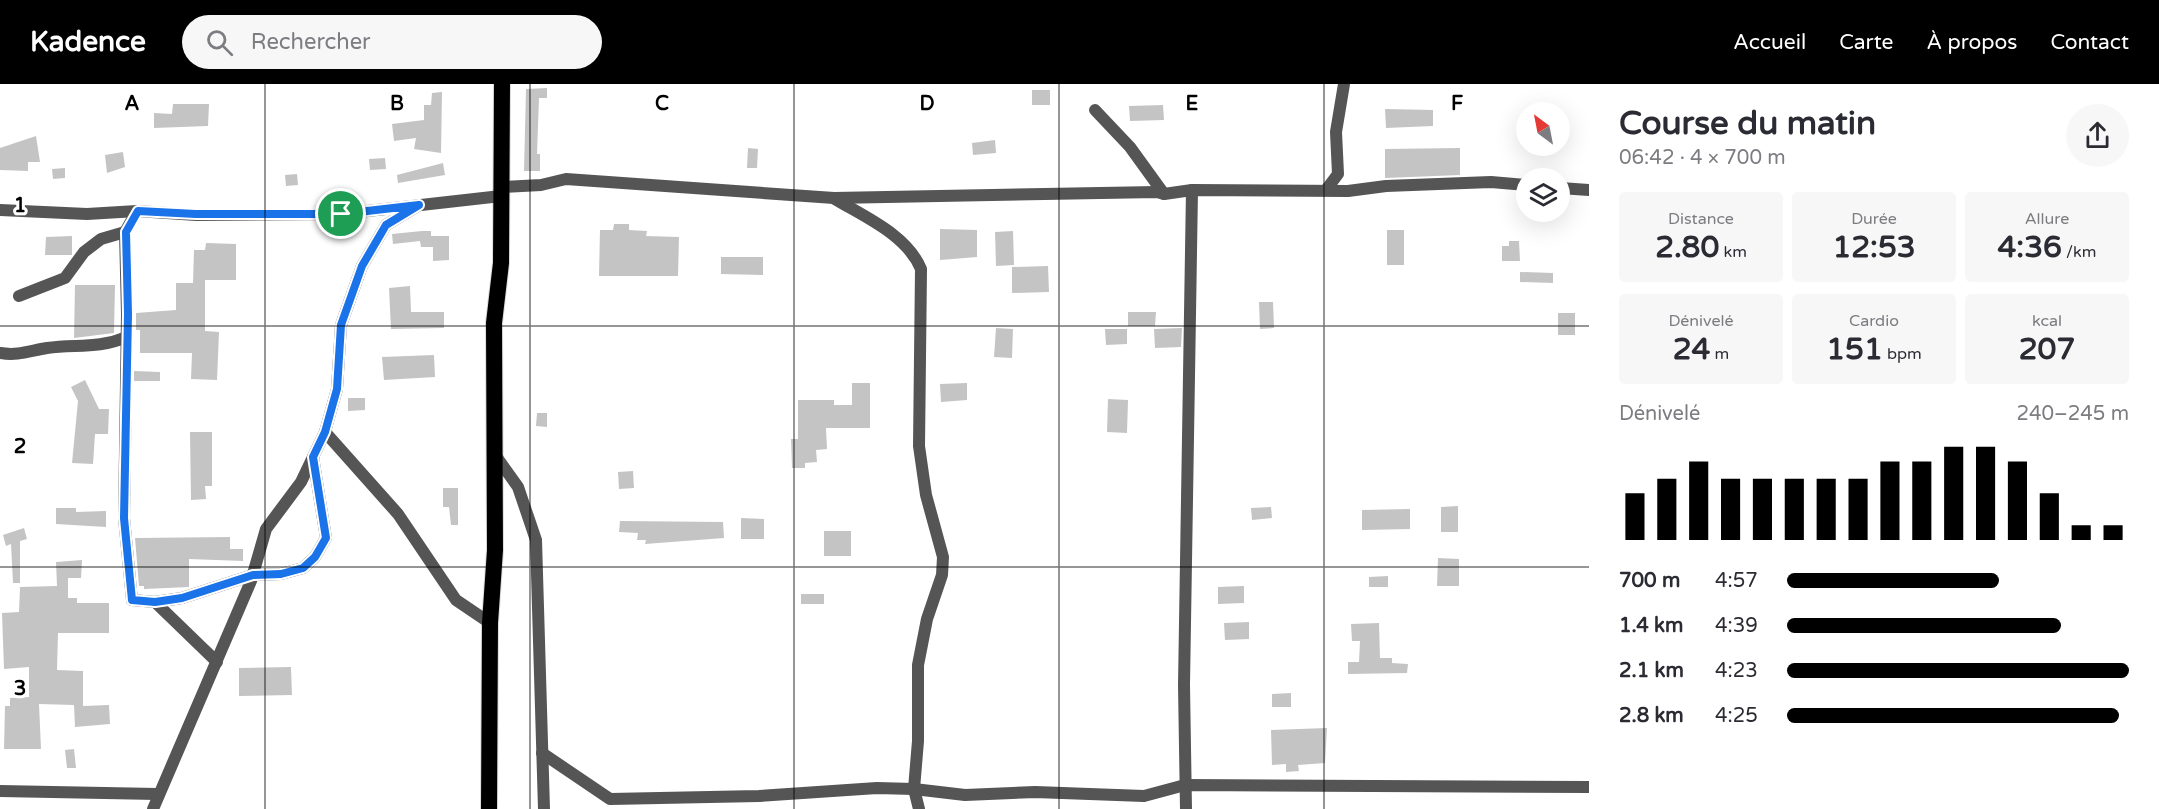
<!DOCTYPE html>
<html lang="fr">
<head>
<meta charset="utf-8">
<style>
  :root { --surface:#fff; --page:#f7f7f7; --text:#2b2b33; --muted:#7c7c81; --accent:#000 }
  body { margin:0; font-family:"Varela Round",sans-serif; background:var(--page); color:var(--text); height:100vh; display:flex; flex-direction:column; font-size:22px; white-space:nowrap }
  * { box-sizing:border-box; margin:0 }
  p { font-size:20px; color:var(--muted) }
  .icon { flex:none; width:33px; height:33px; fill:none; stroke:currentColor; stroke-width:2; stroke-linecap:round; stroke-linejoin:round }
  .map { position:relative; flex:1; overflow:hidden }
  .side { display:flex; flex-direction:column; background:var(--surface); width:570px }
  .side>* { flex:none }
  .needle { width:39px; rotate:328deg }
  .fabs { position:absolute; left:1516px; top:18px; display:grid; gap:12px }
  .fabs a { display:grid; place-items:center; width:54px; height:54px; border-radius:50%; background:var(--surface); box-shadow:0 6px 24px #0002; font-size:30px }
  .pin { position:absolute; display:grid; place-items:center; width:51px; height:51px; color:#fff; margin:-26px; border:3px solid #fff; border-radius:50%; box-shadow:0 2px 6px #0007 }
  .round { display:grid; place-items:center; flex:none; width:63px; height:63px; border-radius:32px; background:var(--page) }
  .head { display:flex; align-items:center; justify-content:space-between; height:102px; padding:0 30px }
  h1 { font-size:33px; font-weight:700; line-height:45px }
  .figures { display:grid; grid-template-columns:repeat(3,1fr); gap:9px; height:102px; padding:6px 30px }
  .figures div { display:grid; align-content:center; border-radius:6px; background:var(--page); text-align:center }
  .figures b { font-size:30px; font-weight:700 }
  .figures small { font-size:16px; font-weight:400 }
  .figures p { font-size:16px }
  .chart { height:168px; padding:12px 30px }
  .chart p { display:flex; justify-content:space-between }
  .chart svg { width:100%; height:108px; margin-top:6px; stroke:var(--accent); stroke-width:6 }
  ul { padding:0 30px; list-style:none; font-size:20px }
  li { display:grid; grid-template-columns:96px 72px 1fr; align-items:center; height:45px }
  li i { height:15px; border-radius:8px; background:var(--accent) }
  header { display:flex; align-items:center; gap:36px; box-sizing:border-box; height:84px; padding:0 30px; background:var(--accent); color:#fff }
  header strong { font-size:28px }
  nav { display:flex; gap:33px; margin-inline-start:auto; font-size:21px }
  .search { width:420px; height:54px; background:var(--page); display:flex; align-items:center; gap:15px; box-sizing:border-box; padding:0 21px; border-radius:33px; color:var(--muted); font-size:22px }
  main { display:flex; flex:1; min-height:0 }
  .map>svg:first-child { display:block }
  .building { fill:#c4c4c4 }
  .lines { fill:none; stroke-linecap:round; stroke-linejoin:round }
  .highway-casing { stroke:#dbdbdb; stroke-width:18 }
  .minor { stroke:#555; stroke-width:12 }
  .highway { stroke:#000; stroke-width:16 }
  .route-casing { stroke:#fff; stroke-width:12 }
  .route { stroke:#1a73e8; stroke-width:8 }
  .grid { fill:none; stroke:#000; stroke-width:1.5; stroke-opacity:0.55 }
  .grid-label { font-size:20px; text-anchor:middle; font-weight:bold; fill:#000; stroke:#fff; stroke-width:6; stroke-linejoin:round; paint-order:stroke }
</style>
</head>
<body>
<header>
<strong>Kadence</strong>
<div class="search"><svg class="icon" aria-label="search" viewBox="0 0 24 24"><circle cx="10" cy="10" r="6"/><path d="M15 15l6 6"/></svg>Rechercher</div>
<nav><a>Accueil</a><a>Carte</a><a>À propos</a><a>Contact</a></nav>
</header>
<main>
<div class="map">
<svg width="1589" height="725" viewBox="0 0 1589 725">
  <rect width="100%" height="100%" fill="#fff"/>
  <!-- building -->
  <g class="building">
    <polygon points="547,4 547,14 539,14 537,70 540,70 540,87 524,87 526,5"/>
    <rect x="1032" y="6" width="18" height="15"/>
    <polygon points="442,8 441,69 414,65 416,54 394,57 392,40 424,36 424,21 431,21 432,9"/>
    <polygon points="173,20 209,20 208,42 154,44 154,29 172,30"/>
    <polygon points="1163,21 1164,36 1130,37 1129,22"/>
    <polygon points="1385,25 1433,26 1433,42 1386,44"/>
    <polygon points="36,52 40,78 28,78 28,87 0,86 0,64"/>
    <polygon points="995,56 996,69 973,71 972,59"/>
    <polygon points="748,64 758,65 757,84 747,84"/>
    <polygon points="1460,64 1460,91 1385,94 1385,65"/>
    <polygon points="123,68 125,83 107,89 105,71"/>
    <polygon points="385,74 386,85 370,86 369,75"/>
    <polygon points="443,79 445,91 398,99 397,91"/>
    <polygon points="65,84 65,94 53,95 52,85"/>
    <polygon points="297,90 298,101 286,102 285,91"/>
    <polygon points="614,140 629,140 629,146 647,147 646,152 679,153 678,192 599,192 600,146 613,146"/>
    <polygon points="940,145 977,146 977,173 940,176"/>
    <rect x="1387" y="146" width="17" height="35"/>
    <polygon points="422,147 431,147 431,152 449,152 449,176 433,177 433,163 421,163 420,157 393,160 392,150"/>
    <polygon points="1013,147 1014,181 996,182 995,148"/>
    <polygon points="72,152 72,171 45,171 46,153"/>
    <polygon points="1509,157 1519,157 1520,177 1502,177 1502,162 1509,162"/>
    <polygon points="206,159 236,160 236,196 205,196 205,247 219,248 217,296 191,295 192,269 140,269 140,246 136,246 136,229 176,226 176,199 193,199 194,166 205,166"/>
    <polygon points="721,173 763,173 763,191 721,190"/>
    <polygon points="1048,182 1049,208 1012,209 1012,183"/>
    <polygon points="1520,188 1553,189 1553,199 1520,198"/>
    <polygon points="75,201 115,201 114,249 74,254"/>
    <polygon points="410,202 411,228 444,228 444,244 391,245 389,204"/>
    <polygon points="1259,218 1273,218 1274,244 1260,245"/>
    <polygon points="1128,228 1156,228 1155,242 1128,242"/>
    <rect x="1558" y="229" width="17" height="22"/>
    <polygon points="996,244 1013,245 1012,274 994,273"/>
    <polygon points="1182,244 1181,263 1155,264 1154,245"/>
    <polygon points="1105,245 1127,245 1127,260 1106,261"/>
    <polygon points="434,271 435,293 384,296 382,273"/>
    <polygon points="134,287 160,288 160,297 134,297"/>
    <polygon points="85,296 99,325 109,325 108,350 95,350 93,380 72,379 78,317 71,303"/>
    <polygon points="852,299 870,299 870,344 826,344 827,365 816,366 817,378 805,379 805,384 792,384 791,355 798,355 798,316 834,316 834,321 852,321"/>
    <polygon points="967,299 967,316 941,318 940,300"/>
    <polygon points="348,314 365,314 365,326 348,327"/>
    <polygon points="1108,315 1128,316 1127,349 1107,348"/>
    <polygon points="537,329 547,329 547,343 536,342"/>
    <polygon points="190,348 212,348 212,402 205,402 206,415 191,416"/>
    <polygon points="633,387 634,404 619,405 618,388"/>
    <polygon points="443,404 458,404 458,441 451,441 449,423 443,423"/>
    <polygon points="1458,422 1458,448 1441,448 1441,423"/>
    <polygon points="1271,423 1272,434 1252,436 1251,424"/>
    <polygon points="56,424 76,424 76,428 106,427 106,443 56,440"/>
    <polygon points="1410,425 1410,445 1362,446 1362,426"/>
    <polygon points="741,434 764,435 764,455 741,455"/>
    <polygon points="620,437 723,438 724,454 645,460 646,456 637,456 638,449 619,448"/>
    <polygon points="24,444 27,455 20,457 20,499 13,499 11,460 6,462 3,451"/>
    <rect x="824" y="447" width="27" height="25"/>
    <polygon points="230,453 230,465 243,465 243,477 189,475 189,503 144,505 144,502 139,502 135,454"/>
    <polygon points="1438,474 1459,475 1459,502 1437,502"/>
    <polygon points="82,476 81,494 68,494 68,514 77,514 77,519 109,519 109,549 58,549 57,586 83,587 83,622 109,621 110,640 75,643 74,621 39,620 41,665 4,665 5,622 10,622 10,614 29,613 29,583 4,585 2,529 19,528 20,503 57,502 56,478"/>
    <polygon points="1388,492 1388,503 1369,503 1369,493"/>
    <polygon points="1244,502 1244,519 1218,520 1218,503"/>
    <rect x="801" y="510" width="23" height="10"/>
    <polygon points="1249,538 1249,555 1225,556 1224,539"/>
    <polygon points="1379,539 1380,574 1392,574 1392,579 1408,580 1407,589 1348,590 1348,578 1359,578 1360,557 1352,557 1351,540"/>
    <polygon points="291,583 292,611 239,612 239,584"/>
    <polygon points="1291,609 1291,623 1272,623 1272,610"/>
    <polygon points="1327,644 1325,679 1298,681 1299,687 1286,688 1286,680 1272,681 1271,646"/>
    <polygon points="74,665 76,684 67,684 65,666"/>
  </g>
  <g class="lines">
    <defs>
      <polyline id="highway" points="489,725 490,539 495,466 494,239 501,179 502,0"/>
    </defs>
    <!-- highway casing -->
    <use href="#highway" class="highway-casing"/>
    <!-- minor -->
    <g class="minor">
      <polyline points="1095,26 1130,63 1164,110"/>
      <polyline points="501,103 541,101 566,95 834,114 1157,108 1164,110 1192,106 1348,107 1386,102 1491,98 1527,101"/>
      <polyline points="1560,104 1589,106"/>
      <polyline points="1326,106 1338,90 1336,48 1344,0"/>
      <path d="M 835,115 C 865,133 907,151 921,185 L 919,362 L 926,411 L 943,473 L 942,491 L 927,535 L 918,581 L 918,657 L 914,705 L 919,725"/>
      <polyline points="0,126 87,130 137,127 196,131 341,130 501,112"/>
      <polyline points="137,127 125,148 127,230 124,434 132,516 155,518 217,578"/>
      <polyline points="19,212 65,194 84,168 101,155 125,148"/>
      <path d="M 0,269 C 18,272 29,267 47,264 C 76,260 98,265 127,253"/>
      <polyline points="325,348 398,430 456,516 490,539"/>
      <polyline points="493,368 518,403 536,456 544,725"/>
      <polyline points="155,518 182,514 253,491 281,490 303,484 315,473 326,454 313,373"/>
      <polyline points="542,669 610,715 759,712 877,704 914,705 965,711 1035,708 1144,712 1185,701 1589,703"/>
      <polyline points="0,707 157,710"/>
      <polyline points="153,725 251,497 266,445 301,398 325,348 337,305 341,241 362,182 386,141 419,121"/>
      <polyline points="1186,725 1184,601 1192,106"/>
    </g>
    <!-- highway -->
    <use href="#highway" class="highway"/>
  </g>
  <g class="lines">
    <defs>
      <polygon id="route" points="419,121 386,141 362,182 341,241 337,305 325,348 313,373 326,454 315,473 303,484 281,490 253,491 182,514 155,518 132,516 124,434 128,230 126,148 138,127 196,130 341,130"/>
    </defs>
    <!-- route casing -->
    <use href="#route" class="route-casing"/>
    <!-- route -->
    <use href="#route" class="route"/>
  </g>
  <!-- grid -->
  <path class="grid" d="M 265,0 L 265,725M 530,0 L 530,725M 794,0 L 794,725M 1059,0 L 1059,725M 1324,0 L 1324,725M 0,242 L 1589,242M 0,483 L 1589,483"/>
  <g class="grid-label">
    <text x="132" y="26">A</text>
    <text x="397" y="26">B</text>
    <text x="662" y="26">C</text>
    <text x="927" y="26">D</text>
    <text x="1192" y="26">E</text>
    <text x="1457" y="26">F</text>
    <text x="20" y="128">1</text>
    <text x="20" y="369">2</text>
    <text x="20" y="611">3</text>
  </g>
</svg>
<div class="fabs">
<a><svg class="needle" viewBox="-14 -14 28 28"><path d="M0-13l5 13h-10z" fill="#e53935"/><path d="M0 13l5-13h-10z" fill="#7c7c81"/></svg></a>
<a><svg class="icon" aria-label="layers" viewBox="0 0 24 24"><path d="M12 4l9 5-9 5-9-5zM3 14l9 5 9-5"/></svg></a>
</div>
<div class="pin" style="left:341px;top:130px;background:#1e9e55"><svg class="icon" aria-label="arrive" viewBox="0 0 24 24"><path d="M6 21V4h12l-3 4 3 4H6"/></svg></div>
</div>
<section class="side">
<div class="head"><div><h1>Course du matin</h1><p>06:42 · 4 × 700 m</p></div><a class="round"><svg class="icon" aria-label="share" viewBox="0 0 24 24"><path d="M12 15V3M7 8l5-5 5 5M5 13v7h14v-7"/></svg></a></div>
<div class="figures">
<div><p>Distance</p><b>2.80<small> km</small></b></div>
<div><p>Durée</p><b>12:53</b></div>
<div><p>Allure</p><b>4:36<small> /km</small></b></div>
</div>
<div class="figures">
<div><p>Dénivelé</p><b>24<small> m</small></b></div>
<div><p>Cardio</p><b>151<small> bpm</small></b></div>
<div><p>kcal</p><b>207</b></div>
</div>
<div class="chart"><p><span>Dénivelé</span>240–245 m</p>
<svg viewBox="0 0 160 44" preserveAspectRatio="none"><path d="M5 44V25M15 44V19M25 44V12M35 44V19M45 44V19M55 44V19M65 44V19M75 44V19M85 44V12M95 44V12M105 44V6M115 44V6M125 44V12M135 44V25M145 44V38M155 44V38"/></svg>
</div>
<ul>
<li><b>700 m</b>4:57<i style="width:62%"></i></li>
<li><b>1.4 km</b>4:39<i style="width:80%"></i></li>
<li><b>2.1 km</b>4:23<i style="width:100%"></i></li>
<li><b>2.8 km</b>4:25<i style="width:97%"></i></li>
</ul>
</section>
</main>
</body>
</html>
